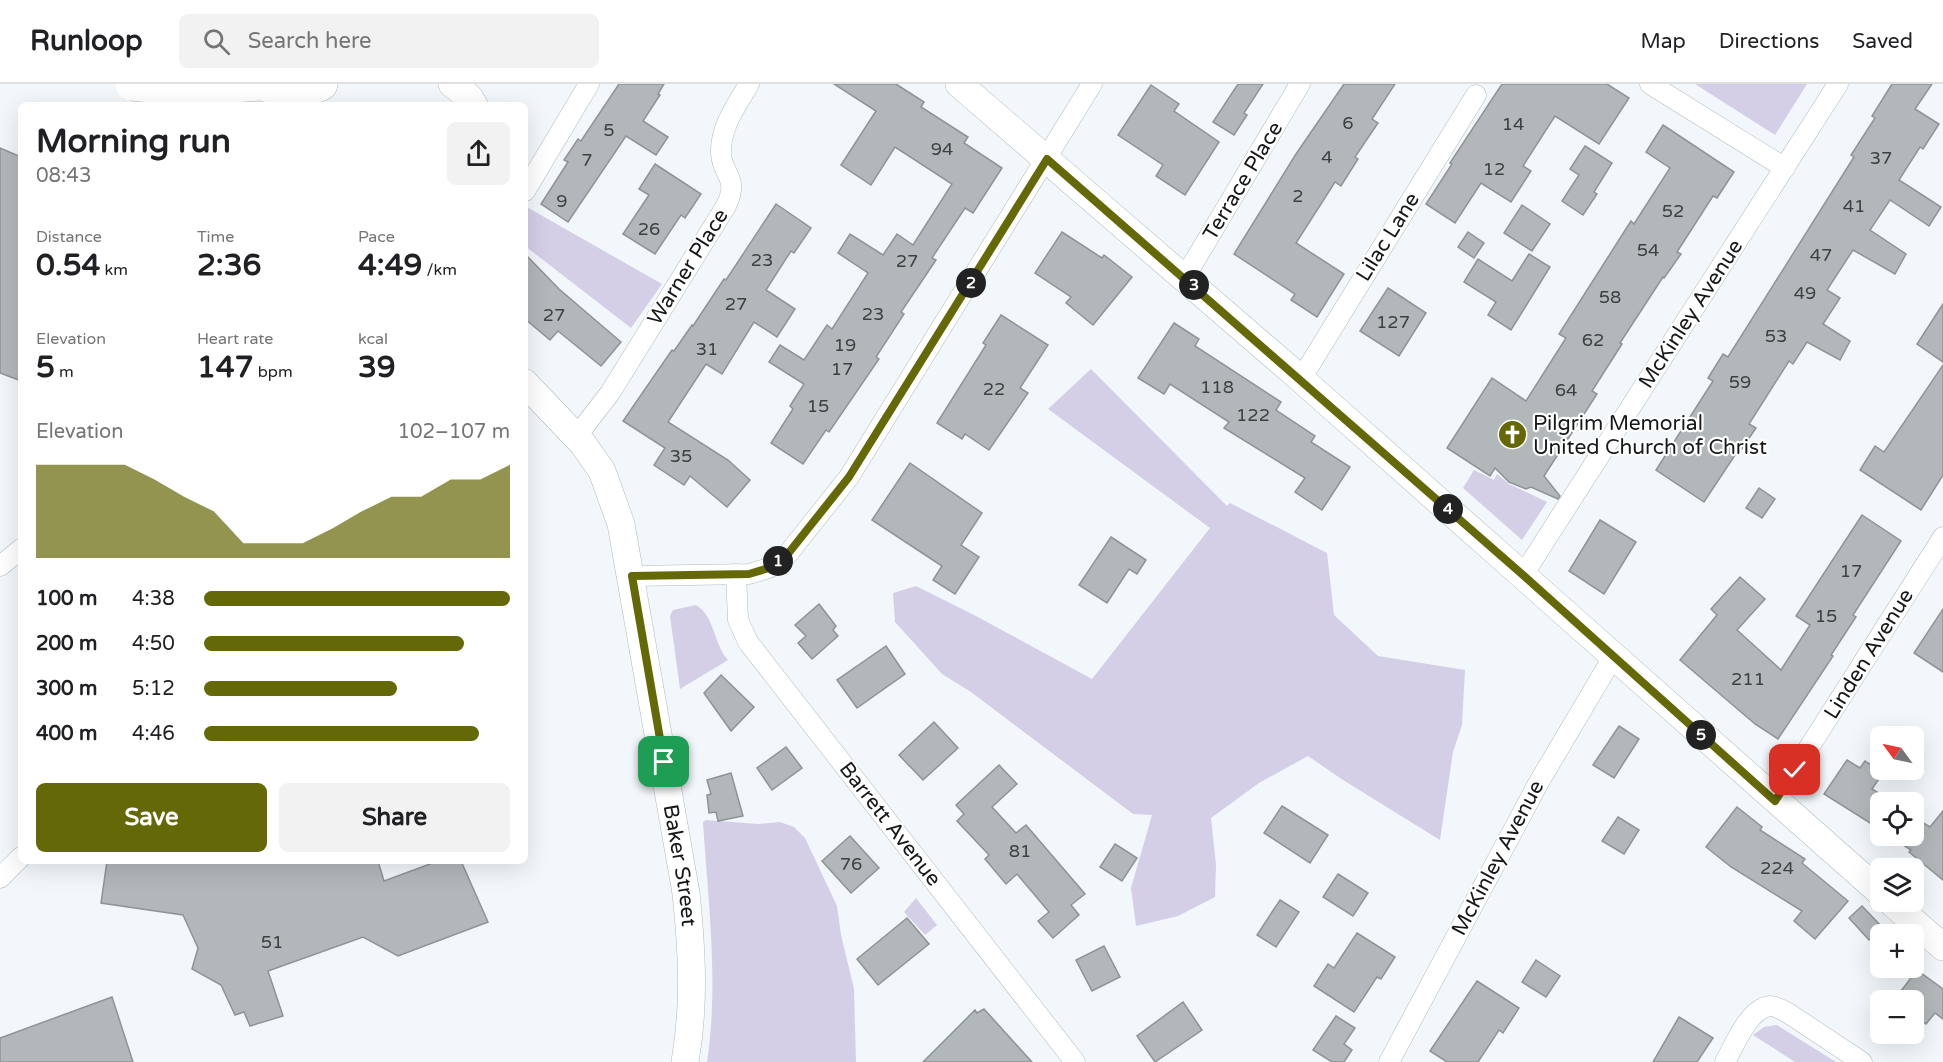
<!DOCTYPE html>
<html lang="en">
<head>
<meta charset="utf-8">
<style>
  :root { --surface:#fff; --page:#f2f2f2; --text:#202124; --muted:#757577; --line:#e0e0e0; --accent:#656807 }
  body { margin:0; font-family:"Varela Round",sans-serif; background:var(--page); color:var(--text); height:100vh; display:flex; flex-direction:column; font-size:22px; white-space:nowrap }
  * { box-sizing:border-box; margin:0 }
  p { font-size:20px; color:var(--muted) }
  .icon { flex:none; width:33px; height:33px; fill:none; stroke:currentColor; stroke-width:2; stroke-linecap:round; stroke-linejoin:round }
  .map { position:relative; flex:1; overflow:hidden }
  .drawer { position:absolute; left:18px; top:18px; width:510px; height:762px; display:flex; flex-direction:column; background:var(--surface); border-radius:9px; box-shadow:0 6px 24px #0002 }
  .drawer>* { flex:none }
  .needle { width:39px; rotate:303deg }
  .buttons { position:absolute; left:1870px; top:642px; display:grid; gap:12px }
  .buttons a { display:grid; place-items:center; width:54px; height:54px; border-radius:9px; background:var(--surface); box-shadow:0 6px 24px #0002; font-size:30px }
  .pin { position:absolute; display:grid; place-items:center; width:51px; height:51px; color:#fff; margin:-26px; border-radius:12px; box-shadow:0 3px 9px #0006 }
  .km { position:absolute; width:30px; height:30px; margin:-15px; border-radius:50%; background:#222; color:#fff; font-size:16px; line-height:30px; text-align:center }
  .round { display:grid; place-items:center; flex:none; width:63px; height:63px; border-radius:9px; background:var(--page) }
  .summary { display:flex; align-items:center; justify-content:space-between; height:102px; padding:0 18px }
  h1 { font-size:33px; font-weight:700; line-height:45px }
  .metrics { display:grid; grid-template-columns:repeat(3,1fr); gap:9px; height:102px; padding:6px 18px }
  .metrics div { display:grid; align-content:center }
  .metrics b { font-size:30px; font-weight:700 }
  .metrics small { font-size:16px; font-weight:400 }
  .metrics p { font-size:16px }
  .chart { height:168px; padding:12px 18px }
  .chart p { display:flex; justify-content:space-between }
  .chart svg { width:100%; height:108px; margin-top:6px; fill:var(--accent); opacity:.7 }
  .button { display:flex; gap:12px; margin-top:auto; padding:12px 18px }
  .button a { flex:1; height:69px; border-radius:9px; background:var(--accent); color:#fff; font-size:24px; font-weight:700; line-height:69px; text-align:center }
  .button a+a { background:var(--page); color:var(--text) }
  ul { padding:0 18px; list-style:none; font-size:20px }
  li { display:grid; grid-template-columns:96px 72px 1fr; align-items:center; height:45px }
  li i { height:15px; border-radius:8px; background:var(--accent) }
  header { display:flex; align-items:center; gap:36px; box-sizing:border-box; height:84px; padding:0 30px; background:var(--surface); border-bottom:2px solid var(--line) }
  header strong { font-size:28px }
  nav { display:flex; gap:33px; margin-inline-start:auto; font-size:21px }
  .search { width:420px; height:54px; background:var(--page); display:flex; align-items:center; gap:15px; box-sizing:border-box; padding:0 21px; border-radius:9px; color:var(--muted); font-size:22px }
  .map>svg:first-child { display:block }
  .green { fill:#d4cee7 }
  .building { fill:#b2b8ba; stroke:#8e9496; stroke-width:1.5 }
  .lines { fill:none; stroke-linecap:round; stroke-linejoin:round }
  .street-casing { stroke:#b4b9bd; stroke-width:21 }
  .secondary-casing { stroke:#b4b9bd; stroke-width:28 }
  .highway-casing { stroke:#b4b9bd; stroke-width:34 }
  .street { stroke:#fff; stroke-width:20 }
  .secondary { stroke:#fff; stroke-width:27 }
  .highway { stroke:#fff; stroke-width:33 }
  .highway-bridge-casing { stroke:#b4b9bd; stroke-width:34; stroke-linecap:butt }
  .highway-bridge { stroke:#fff; stroke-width:33 }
  .route-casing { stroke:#fff; stroke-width:12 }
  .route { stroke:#656807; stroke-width:8 }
  .labels { text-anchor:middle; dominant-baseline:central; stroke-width:4.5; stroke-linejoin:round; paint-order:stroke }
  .number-label { font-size:18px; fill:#3d4041 }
  .street-label { font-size:21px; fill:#161819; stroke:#fff }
  .poi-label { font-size:21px; fill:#161819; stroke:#fff; text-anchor:start }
</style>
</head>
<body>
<header>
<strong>Runloop</strong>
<div class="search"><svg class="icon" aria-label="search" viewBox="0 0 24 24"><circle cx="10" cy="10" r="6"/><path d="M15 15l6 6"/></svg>Search here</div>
<nav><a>Map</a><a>Directions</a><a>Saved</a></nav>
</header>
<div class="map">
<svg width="1943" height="978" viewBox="0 0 1943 978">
  <rect width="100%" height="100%" fill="#f2f7fb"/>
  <!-- green -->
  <g class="green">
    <polygon points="1695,0 1807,0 1775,51"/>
    <polygon points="525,122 662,200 631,244 525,162"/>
    <polygon points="1091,285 1227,422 1230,419 1327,469 1334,531 1378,572 1465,586 1462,641 1453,668 1440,756 1343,696 1308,672 1259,699 1211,734 1216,781 1215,813 1178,832 1136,842 1131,804 1152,731 1133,730 971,608 942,590 895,538 893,509 916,502 974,531 1092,595 1210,444 1048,325"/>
    <polygon points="1474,386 1494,396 1497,390 1509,400 1547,418 1522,456 1463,404"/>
    <path d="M 696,521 C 715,532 713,559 728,576 L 680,605 L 670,532 L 673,526 Z"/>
    <path d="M 706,736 L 758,740 L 780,738 L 794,743 L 805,754 L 837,822 L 841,851 L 854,905 L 856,978 L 707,978 C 719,898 708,818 703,738 Z"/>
    <polygon points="916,814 937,841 925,851 904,828"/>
    <polygon points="1777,941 1836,978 1795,978 1753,951 1764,943"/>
  </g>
  <!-- building -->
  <g class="building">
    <polygon points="619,0 664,0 658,10 660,11 643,37 668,53 656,71 626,52 568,138 541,120 568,78 564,76 578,55 581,57"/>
    <polygon points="834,0 896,0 924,18 921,23 968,53 964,59 1002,84 973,129 965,124 932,174 936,176 901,228 904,230 876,273 879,275 829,348 826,346 803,380 771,359 793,325 790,322 804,300 769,278 780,261 804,276 827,241 832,245 868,189 838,169 850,150 883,171 897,150 913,161 952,100 895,63 871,101 841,81 876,27"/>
    <polygon points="1238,0 1263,0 1244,29 1247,31 1234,51 1213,38"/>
    <polygon points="1344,0 1395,0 1372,35 1378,39 1355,73 1358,75 1341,102 1335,98 1296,159 1344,190 1317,233 1291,216 1295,210 1234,170 1296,70"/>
    <polygon points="1502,0 1607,0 1629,14 1599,60 1555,32 1523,82 1531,87 1511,118 1481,99 1455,139 1426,120 1452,80 1450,79"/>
    <polygon points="1892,0 1932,0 1915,25 1939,40 1923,65 1920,63 1899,96 1941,123 1929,142 1890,116 1870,146 1906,170 1895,190 1853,166 1827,206 1840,214 1823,240 1850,257 1840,276 1807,258 1793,280 1789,277 1749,340 1756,344 1739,369 1737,368 1704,418 1656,386 1713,297 1708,294 1723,270 1728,273 1854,73 1851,71 1875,34 1872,32"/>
    <polygon points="1151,1 1179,20 1174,27 1219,58 1185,111 1156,92 1163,81 1118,51"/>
    <polygon points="1663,41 1734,88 1717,114 1713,112 1677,168 1681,170 1664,194 1663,193 1620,259 1622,260 1592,307 1597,310 1544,392 1560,412 1558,415 1531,403 1526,405 1509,398 1495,384 1490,392 1447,364 1492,294 1526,317 1566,254 1559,250 1631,137 1634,140 1670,84 1646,68"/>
    <polygon points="1585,62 1612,79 1594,108 1597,110 1583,131 1562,117 1579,91 1570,85"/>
    <polygon points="0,64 21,73 21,297 0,289"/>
    <polygon points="655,80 701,110 685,134 681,131 655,170 623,150 649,111 639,105"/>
    <polygon points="776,120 811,144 794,169 791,167 766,206 795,225 777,253 754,238 722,290 706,280 668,338 728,376 750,396 727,423 690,392 684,401 654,381 665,364 623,337 672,266 674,267 692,241 693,242 724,195 726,196"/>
    <polygon points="1522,121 1550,140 1532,167 1504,149"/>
    <polygon points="1062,148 1102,174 1104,171 1132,193 1093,241 1066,219 1071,213 1035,189"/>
    <polygon points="1468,148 1484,159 1474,174 1458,163"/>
    <polygon points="525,170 559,205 621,258 601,282 558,247 550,256 525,235"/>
    <polygon points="1529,170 1550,183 1511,246 1488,231 1496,218 1464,198 1478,175 1512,197"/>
    <polygon points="1388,204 1426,229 1399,272 1360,247"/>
    <polygon points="1943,220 1943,278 1917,260"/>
    <polygon points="1001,231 1048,261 1020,304 1028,309 989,366 965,350 962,355 937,339 986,261 983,259"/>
    <polygon points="1174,239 1199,255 1195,262 1281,318 1276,326 1315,352 1311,358 1350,383 1322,426 1295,408 1305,394 1224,344 1229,338 1170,300 1164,310 1138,294"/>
    <polygon points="1943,281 1943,391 1921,426 1860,386 1875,362 1884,368"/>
    <polygon points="910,379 982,429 961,461 979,473 955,510 933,496 942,482 872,436"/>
    <polygon points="1759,404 1775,415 1762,434 1746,424"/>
    <polygon points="1862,431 1901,457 1853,531 1856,533 1831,571 1833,572 1778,655 1755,640 1680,576 1717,531 1711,525 1740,493 1765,515 1737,546 1781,586 1810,541 1796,532"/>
    <polygon points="1600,436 1636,458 1604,510 1569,487"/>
    <polygon points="1111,453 1146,476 1137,490 1129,485 1107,519 1079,501"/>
    <polygon points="819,520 836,542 833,546 838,552 812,575 798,559 806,552 795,541"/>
    <polygon points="1943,525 1943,588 1914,569"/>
    <polygon points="886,562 905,590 857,624 837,596"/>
    <polygon points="721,591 754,623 731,647 704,609"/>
    <polygon points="934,638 958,664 923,696 899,671"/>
    <polygon points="1619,642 1639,655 1614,694 1593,681"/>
    <polygon points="786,663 802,684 772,706 757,684"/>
    <polygon points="1847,676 1860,684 1865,677 1883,689 1872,705 1893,718 1881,718 1881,746 1824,710"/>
    <polygon points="999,681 1017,700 992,723 1016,749 1026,741 1085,810 1071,821 1079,831 1053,854 1038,837 1049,828 1017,790 1006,800 985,775 989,771 957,737 964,730 956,721"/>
    <polygon points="731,689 743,732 718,737 716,728 709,729 707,711 711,710 707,696"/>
    <polygon points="1282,722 1328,751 1310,779 1264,749"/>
    <polygon points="1737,723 1762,743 1760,746 1805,775 1802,779 1848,817 1815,855 1794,837 1802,827 1731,783 1706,763"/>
    <polygon points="1943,727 1943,796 1909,768 1911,766 1889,752 1914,752 1914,733 1930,743"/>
    <polygon points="1618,733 1639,746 1624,770 1602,757"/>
    <polygon points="850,752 879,784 851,809 822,777"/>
    <polygon points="1115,760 1137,774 1122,797 1100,783"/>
    <polygon points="107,777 378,777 384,797 438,777 461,777 488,838 398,872 363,853 268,887 283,932 250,942 244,928 235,931 221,901 192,885 198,864 183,831 101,819"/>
    <polygon points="1338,790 1368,809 1353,832 1323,813"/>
    <polygon points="1280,816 1299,828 1276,863 1257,851"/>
    <polygon points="1862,822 1883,844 1869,856 1849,834"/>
    <polygon points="907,834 929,860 878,901 857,875"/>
    <polygon points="1357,849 1395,873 1381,895 1377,893 1354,928 1314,902 1328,880 1334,884"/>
    <polygon points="1104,862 1120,893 1092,907 1076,876"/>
    <polygon points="1536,876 1560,892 1546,913 1522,898"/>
    <polygon points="1917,886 1943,905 1943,935 1935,929 1926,940 1914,931 1914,916 1894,916"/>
    <polygon points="1477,897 1519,924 1503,949 1499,946 1478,978 1447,978 1430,967"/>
    <polygon points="112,913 133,978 0,978 0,954"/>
    <polygon points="1183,918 1202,946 1155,978 1137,952"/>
    <polygon points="984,925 1032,978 923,978 975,926 977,929"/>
    <polygon points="1336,932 1355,944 1344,960 1352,966 1344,978 1332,978 1313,966"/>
    <polygon points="1679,933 1713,954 1697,978 1653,978"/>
  </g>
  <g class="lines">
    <defs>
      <g id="street">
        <polyline points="1650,0 1785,84"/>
        <polyline points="525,107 589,0"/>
        <polyline points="1185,193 1300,0"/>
        <polyline points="1301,295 1476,11"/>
        <path d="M 576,353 L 610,309 L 726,122 C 740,93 722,92 721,69 C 720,43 737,21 749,0"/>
        <polyline points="0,482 21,465"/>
        <polyline points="736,490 738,536 748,558 1075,978"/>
        <polyline points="1523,491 1838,0"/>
        <polyline points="632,492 749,490 769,484 787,471 849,393 1092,0"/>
        <polyline points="1775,717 1943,453"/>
        <polyline points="0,794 21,773"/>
        <polyline points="1389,978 1539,698 1613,573"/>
        <path d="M 1725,978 C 1734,962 1749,924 1770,922 C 1776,922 1782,926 1788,929 L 1862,978"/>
      </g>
      <g id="secondary">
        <polyline points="452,0 469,13 474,21"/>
        <polyline points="959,0 1301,295 1881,809"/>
        <path id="s1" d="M 525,299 L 583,360 L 602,387 L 621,440 L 686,809 C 692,866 695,921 685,978"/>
        <polyline points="1891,818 1943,863"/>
      </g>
      <polyline id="highway" points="261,0 297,9 321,0"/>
    </defs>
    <!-- street casing -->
    <use href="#street" class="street-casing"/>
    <!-- secondary casing -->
    <use href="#secondary" class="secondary-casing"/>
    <!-- highway casing -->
    <use href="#highway" class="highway-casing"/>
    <!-- street -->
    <use href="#street" class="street"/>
    <!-- secondary -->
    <use href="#secondary" class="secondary"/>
    <!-- highway -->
    <use href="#highway" class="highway"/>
    <defs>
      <path id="highway-bridge" d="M 132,0 C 174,5 216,5 258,0"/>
    </defs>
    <!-- highway-bridge casing -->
    <use href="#highway-bridge" class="highway-bridge-casing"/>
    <!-- highway-bridge -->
    <use href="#highway-bridge" class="highway-bridge"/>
  </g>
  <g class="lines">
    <defs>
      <polyline id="route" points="664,678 632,492 749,490 769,484 787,471 849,393 1047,75 1523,491 1775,717 1795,686"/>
    </defs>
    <!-- route casing -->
    <use href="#route" class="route-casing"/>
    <!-- route -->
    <use href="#route" class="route"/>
  </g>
  <!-- icons -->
  <defs>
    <symbol id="church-disc" viewBox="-11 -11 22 22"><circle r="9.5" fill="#656807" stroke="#fff"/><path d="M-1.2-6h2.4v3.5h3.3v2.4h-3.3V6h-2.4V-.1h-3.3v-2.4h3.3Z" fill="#fff"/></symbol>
  </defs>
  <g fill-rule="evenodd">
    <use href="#church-disc" x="1496" y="334" width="33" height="33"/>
  </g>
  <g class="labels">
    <!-- number labels -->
    <g class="number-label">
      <text x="1348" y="39">6</text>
      <text x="1513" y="40">14</text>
      <text x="609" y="46">5</text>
      <text x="942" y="65">94</text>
      <text x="1327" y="73">4</text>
      <text x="1881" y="74">37</text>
      <text x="587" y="76">7</text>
      <text x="1494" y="85">12</text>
      <text x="1298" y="112">2</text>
      <text x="562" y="117">9</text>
      <text x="1854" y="122">41</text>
      <text x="1673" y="127">52</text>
      <text x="649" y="145">26</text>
      <text x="1648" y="166">54</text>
      <text x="1821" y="171">47</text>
      <text x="762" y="176">23</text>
      <text x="907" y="177">27</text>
      <text x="1805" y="209">49</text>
      <text x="1610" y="213">58</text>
      <text x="736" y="220">27</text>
      <text x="873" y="230">23</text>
      <text x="554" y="231">27</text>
      <text x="1393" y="238">127</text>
      <text x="1776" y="252">53</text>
      <text x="1593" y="256">62</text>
      <text x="845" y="261">19</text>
      <text x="707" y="265">31</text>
      <text x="842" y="285">17</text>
      <text x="1740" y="298">59</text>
      <text x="1217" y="303">118</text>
      <text x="994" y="305">22</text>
      <text x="1566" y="306">64</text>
      <text x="818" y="322">15</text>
      <text x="1253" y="331">122</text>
      <text x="681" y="372">35</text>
      <text x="1851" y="487">17</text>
      <text x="1826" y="532">15</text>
      <text x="1748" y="595">211</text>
      <text x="1020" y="767">81</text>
      <text x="851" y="780">76</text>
      <text x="1777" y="784">224</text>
      <text x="272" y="858">51</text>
    </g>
    <!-- street labels -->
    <g class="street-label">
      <text transform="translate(1243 97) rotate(-59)">Terrace Place</text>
      <text transform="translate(1388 153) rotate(-58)">Lilac Lane</text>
      <text transform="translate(688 183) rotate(-58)">Warner Place</text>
      <text transform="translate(1691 230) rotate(-57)">McKinley Avenue</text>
      <text transform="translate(1869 570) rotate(-58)">Linden Avenue</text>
      <text transform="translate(890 740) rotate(52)">Barrett Avenue</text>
      <text transform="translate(1498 774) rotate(-62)">McKinley Avenue</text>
      <text stroke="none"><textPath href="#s1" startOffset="520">Baker Street</textPath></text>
    </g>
    <!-- poi labels -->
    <g class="poi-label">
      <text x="1533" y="339">Pilgrim Memorial<tspan x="1533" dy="24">United Church of Christ</tspan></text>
    </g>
  </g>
</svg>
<div class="buttons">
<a><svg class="needle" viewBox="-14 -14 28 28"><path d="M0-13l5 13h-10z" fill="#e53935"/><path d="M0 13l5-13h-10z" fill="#757577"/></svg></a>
<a><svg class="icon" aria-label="locate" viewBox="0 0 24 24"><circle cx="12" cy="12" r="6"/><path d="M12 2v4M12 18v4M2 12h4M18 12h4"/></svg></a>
<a><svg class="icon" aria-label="layers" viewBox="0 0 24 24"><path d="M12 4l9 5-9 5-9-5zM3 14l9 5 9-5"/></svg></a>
<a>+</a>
<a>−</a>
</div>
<div class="pin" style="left:664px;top:678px;background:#1e9e55"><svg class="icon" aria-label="arrive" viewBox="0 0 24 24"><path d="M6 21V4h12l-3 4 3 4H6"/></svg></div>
<div class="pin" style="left:1795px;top:686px;background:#d93025"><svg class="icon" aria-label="check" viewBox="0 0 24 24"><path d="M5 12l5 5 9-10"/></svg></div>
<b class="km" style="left:778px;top:477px">1</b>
<b class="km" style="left:971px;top:199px">2</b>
<b class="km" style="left:1194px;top:201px">3</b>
<b class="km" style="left:1448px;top:425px">4</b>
<b class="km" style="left:1701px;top:651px">5</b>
<section class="drawer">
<div class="summary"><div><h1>Morning run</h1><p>08:43</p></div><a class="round"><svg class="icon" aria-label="share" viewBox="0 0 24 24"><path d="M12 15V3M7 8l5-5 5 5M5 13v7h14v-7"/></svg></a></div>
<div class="metrics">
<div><p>Distance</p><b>0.54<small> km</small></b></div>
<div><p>Time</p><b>2:36</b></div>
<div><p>Pace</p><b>4:49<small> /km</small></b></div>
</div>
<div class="metrics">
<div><p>Elevation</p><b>5<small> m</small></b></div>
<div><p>Heart rate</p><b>147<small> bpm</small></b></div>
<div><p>kcal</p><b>39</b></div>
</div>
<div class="chart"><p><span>Elevation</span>102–107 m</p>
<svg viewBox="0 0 160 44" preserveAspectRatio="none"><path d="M0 44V6L10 6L20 6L30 6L40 12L50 19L60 25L70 38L80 38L90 38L100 32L110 25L120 19L130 19L140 12L150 12L160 6V44z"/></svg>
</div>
<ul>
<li><b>100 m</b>4:38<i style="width:100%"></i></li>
<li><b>200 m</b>4:50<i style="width:85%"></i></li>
<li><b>300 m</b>5:12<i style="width:63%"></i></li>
<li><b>400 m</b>4:46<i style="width:90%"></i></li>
</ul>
<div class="button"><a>Save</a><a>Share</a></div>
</section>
</div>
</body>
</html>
